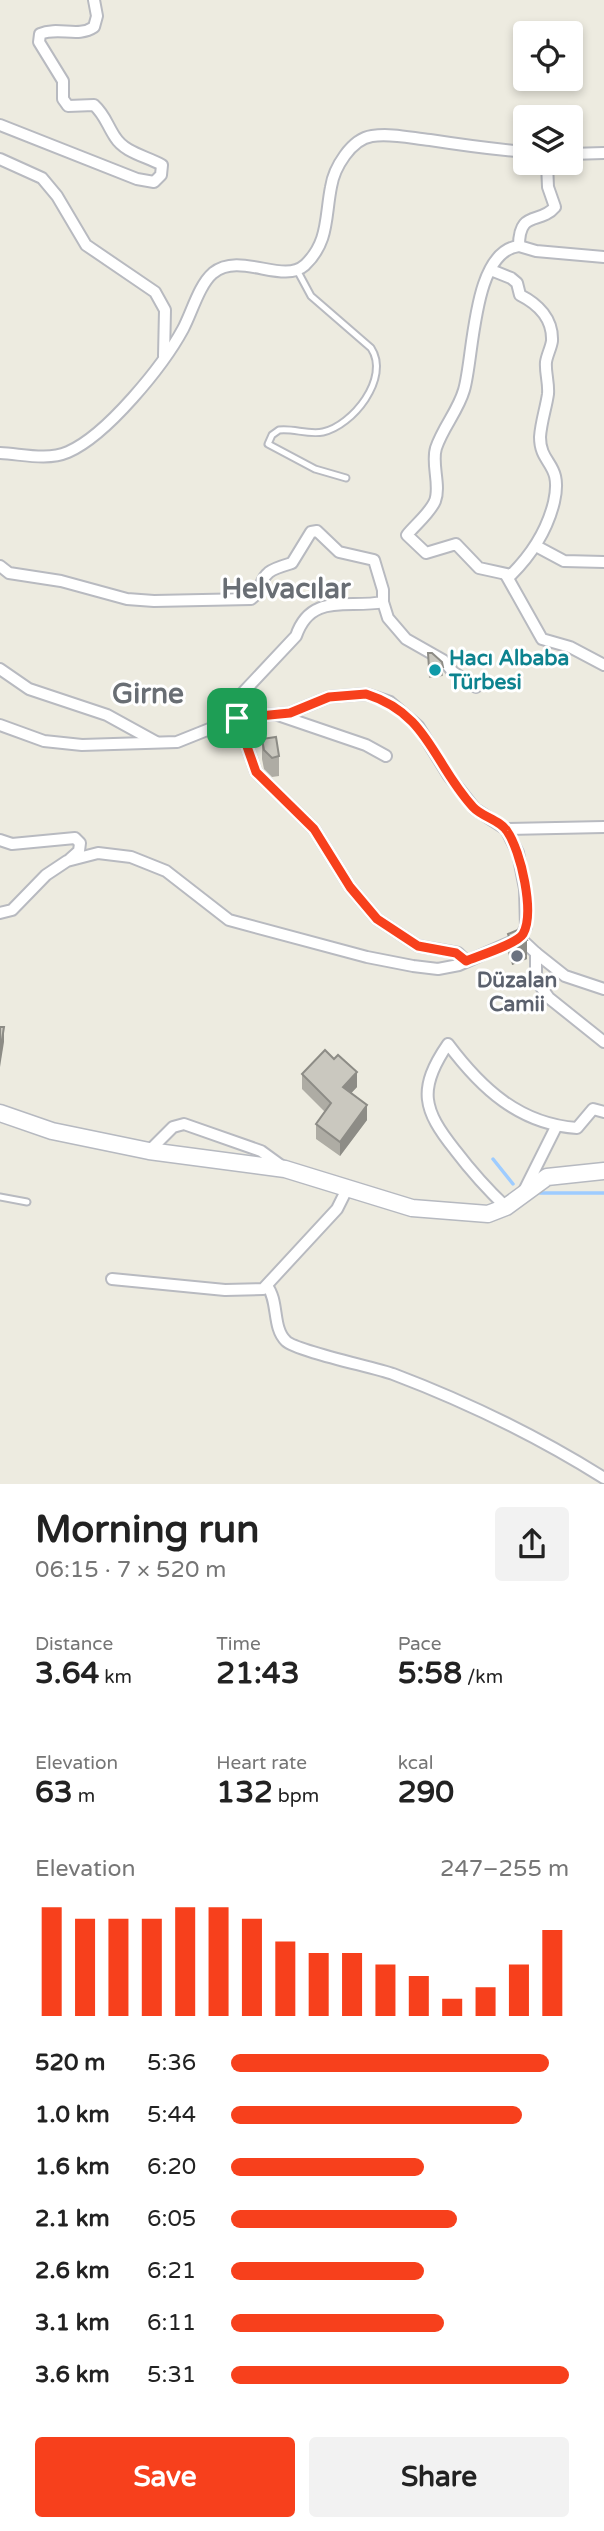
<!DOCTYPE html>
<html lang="en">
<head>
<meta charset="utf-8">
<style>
  :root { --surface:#fff; --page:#f2f2f2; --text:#222; --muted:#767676; --accent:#f7401c }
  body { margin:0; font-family:"Varela Round",sans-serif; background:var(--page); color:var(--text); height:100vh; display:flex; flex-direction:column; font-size:26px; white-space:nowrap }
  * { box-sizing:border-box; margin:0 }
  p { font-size:23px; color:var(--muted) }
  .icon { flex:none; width:38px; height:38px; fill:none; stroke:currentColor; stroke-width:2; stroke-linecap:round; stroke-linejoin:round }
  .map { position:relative; height:1484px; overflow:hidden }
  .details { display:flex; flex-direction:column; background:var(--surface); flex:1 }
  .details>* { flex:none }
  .fabs { position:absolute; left:513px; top:21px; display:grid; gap:14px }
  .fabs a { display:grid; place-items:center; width:70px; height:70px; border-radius:7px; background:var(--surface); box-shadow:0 4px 10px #0003; font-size:35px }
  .pin { position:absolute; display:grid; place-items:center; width:60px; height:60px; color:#fff; margin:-30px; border-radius:14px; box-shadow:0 4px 10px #0006 }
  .round { display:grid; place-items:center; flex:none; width:74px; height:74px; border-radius:7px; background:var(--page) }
  .headline { display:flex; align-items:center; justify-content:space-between; height:119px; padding:0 35px }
  h1 { font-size:38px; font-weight:700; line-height:52px }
  .figures { display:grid; grid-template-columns:repeat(3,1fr); gap:10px; height:119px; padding:7px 35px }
  .figures div { display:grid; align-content:center }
  .figures b { font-size:30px; font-weight:700 }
  .figures small { font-size:19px; font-weight:400 }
  .figures p { font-size:19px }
  .chart { height:196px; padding:14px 35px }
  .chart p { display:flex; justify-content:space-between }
  .chart svg { width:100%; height:126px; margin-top:7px; stroke:var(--accent); stroke-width:6 }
  .primary-button { display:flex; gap:14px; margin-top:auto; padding:14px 35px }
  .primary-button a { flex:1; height:80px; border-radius:7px; background:var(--accent); color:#fff; font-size:28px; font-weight:700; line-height:80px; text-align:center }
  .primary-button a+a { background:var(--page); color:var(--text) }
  ul { padding:0 35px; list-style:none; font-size:23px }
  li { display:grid; grid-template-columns:112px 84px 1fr; align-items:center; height:52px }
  li i { height:18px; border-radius:9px; background:var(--accent) }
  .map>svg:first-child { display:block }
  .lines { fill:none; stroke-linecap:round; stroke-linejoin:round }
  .stream { stroke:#9eccff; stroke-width:3.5 }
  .lane-casing { stroke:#b8bac0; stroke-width:9 }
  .street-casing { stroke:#b8bac0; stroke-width:14 }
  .secondary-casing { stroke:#b6b9c0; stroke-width:19 }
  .lane { stroke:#fff; stroke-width:5 }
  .street { stroke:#fff; stroke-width:10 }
  .secondary { stroke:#fff; stroke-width:16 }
  .wall { fill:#aeaca4 }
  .shaded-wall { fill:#8d8c86 }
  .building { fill:#cac8bf; stroke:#8d8c86; stroke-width:2 }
  .route-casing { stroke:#fff; stroke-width:14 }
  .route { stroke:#f7401c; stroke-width:9 }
  .culture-dot { fill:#0f9aa8; stroke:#fff; stroke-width:2.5 }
  .worship-dot { fill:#6b7280; stroke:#fff; stroke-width:2.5 }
  .labels { text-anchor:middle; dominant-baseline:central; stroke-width:6; stroke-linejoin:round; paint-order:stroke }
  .culture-label { font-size:21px; font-weight:bold; fill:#0d838f; stroke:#fff; text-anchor:start }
  .worship-label { font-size:21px; font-weight:bold; fill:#5b616d; stroke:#fff }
  .district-label { font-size:28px; font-weight:bold; fill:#696e74; stroke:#fff }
</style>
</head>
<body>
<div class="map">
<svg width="604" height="1485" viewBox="0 0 604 1485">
  <rect width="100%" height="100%" fill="#edebe0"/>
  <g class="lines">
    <!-- stream -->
    <g class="stream">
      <polyline points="493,1159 513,1184"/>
      <polyline points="540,1193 604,1193"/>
    </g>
    <defs>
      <g id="lane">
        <path d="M 297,270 L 311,296 L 371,348 C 391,378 352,426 323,432 C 308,435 293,428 279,430 L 272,435 L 268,444 L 315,469 L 346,478"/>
        <polyline points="0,1197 27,1202"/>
      </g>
      <g id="street">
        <path d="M 0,125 L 137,179 L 154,182 L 161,175 L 162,165 C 146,156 125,153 115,137 C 107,125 105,115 94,105 L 68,106 L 63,99 L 63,81 L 39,42 L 40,34 C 58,26 78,38 94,27 L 97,16 L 94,0"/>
        <polyline points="570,154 604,153"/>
        <polyline points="0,159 42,178 57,196 86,245 155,292 165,310 164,356"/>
        <path d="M 519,246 C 519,209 540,225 555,207 L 548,187 L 547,163"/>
        <path d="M 491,270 L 511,278 L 517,283 L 520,295 C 538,304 553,319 552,341 C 551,348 547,355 546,362 C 545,372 549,383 548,394 C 546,408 541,422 540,437 C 540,466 563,462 554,502 C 547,531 531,555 511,575 L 479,568 L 456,544 L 426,553 L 407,535 C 415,525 430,513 435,501 C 441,485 431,464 436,448 C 443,427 458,411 464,390 C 474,357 472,251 519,246 L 536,251 L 604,257"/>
        <path d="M 0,453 C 22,454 47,461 68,452 C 107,435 163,366 183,329 C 192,312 199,285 213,273 C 240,251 283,285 305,265 C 329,242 325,217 331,187 C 334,168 351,139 372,136 C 391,133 411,138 430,140 C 462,145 493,149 525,152"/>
        <polyline points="536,546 564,561 604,562"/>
        <path d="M 0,566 L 9,573 L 61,581 L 127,599 L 154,601 L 251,599 L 259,592 C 263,571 272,569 292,563 L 311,532 L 317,531 L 339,552 L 374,560 L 383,590 L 383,602 C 348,609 311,592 296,636 L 235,701 L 237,718 L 256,772 L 314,829 L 350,887 L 377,919 L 418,946 L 458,953 L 466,961"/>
        <polyline points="506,575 542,639 570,647 604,665"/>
        <polyline points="383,602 388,618 406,639 443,660 453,672 476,687"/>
        <polyline points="0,669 29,689 107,715 156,742"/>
        <polyline points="278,715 366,745 386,756"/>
        <polyline points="0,725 44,741 82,745 177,742 237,718 290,713 329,697 366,694 390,702 418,726 449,776 475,809 506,829 518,853 525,889 526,927 520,938 459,965 438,969 413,966 367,957 229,920 166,871 131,857 98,853 67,861 46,875 12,910 0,913"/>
        <polyline points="506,829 604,827"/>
        <polyline points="0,840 12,844 75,838 80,843 79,851 70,859"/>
        <polyline points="520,938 536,953 536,980 549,998 604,1042"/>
        <polyline points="536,953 565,976 604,989"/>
        <polyline points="149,1151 173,1127 184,1124 261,1151 283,1167"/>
        <polyline points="523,1193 556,1127"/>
        <path d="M 506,1207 C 487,1189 471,1171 455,1150 C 423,1110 417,1089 448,1044 C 481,1088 519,1124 577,1128 L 593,1109 L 604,1112"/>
        <polyline points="112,1279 225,1290 263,1289 337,1209 347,1189"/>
        <path d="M 267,1286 C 279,1301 272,1328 286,1341 C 296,1351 373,1367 393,1374 C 467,1402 537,1436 604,1478"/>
      </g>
      <polyline id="secondary" points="0,1113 52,1131 149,1151 285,1169 412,1208 488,1214 506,1207 547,1177 604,1171"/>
    </defs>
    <!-- lane casing -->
    <use href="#lane" class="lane-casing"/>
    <!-- street casing -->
    <use href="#street" class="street-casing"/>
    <!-- secondary casing -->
    <use href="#secondary" class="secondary-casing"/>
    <!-- lane -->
    <use href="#lane" class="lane"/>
    <!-- street -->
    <use href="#street" class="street"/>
    <!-- secondary -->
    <use href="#secondary" class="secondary"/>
  </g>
  <!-- wall -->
  <g class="wall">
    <polygon points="428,653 442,662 443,676 429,678"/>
    <polygon points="262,739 279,756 279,776 272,777 264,769 262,759"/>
    <polygon points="508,934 527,959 512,965 508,953"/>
    <polygon points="302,1074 357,1087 351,1093 367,1120 340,1156 316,1139 316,1124 325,1112 302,1089"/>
  </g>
  <!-- shaded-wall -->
  <g class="shaded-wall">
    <polygon points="527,940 527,959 512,965 512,945"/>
    <polygon points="4,1027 4,1042 0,1067 0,1052"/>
    <polygon points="357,1072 357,1087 343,1102 343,1087"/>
    <polygon points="367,1105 367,1120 340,1156 340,1142"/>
  </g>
  <!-- building -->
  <g class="building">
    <polygon points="428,653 432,653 442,662 443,667 429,668"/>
    <polygon points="276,737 279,756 272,758 264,750 262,739"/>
    <polygon points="520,929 527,940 512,945 508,934"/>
    <polygon points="0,1027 4,1027 0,1052"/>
    <polygon points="325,1050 334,1059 338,1055 357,1072 343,1087 367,1105 340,1142 316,1124 331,1103 302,1074"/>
  </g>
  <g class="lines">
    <defs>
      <path id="route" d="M 366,694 C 429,714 432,762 473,807 C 482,817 500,820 507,831 C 521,851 535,913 523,934 C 517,944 478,956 466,961 L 456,953 L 418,946 L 377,919 L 350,887 L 314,829 L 256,772 L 237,718 L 290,713 L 329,697 Z"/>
    </defs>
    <!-- route casing -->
    <use href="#route" class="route-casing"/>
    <!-- route -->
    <use href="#route" class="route"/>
  </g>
  <!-- markers -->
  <circle class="culture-dot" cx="435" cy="670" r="7"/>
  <circle class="worship-dot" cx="517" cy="956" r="7"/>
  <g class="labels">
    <!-- culture labels -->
    <g class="culture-label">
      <text x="449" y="658">Hacı Albaba<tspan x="449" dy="24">Türbesi</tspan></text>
    </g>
    <!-- worship labels -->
    <g class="worship-label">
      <text x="517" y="980">Düzalan<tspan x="517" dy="24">Camii</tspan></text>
    </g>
    <!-- district labels -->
    <g class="district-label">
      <text x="286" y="589">Helvacılar</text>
      <text x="148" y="694">Girne</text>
    </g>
  </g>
</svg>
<div class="fabs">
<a><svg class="icon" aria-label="locate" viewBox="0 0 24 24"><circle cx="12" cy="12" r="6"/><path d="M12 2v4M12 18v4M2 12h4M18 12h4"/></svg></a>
<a><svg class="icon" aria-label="layers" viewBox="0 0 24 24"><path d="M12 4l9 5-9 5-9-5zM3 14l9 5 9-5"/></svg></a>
</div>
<div class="pin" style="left:237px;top:718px;background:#1e9e55"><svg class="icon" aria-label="arrive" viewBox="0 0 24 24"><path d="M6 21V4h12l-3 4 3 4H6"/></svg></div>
</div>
<section class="details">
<div class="headline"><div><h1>Morning run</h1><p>06:15 · 7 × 520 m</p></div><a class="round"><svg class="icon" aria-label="share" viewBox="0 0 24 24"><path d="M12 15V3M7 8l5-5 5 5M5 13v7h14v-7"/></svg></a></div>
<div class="figures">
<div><p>Distance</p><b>3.64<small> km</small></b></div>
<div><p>Time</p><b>21:43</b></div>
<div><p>Pace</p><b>5:58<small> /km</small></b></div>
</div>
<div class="figures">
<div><p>Elevation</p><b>63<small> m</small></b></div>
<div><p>Heart rate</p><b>132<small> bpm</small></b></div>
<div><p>kcal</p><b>290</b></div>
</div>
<div class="chart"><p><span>Elevation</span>247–255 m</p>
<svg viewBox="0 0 160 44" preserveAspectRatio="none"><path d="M5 44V6M15 44V10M25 44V10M35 44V10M45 44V6M55 44V6M65 44V10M75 44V18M85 44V22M95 44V22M105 44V26M115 44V30M125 44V38M135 44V34M145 44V26M155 44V14"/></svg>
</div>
<ul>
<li><b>520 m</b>5:36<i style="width:94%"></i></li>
<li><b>1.0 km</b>5:44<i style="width:86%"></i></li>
<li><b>1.6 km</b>6:20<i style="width:57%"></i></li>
<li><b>2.1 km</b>6:05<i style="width:67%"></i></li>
<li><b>2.6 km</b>6:21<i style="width:57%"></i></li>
<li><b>3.1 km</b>6:11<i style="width:63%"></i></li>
<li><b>3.6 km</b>5:31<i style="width:100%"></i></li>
</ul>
<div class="primary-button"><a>Save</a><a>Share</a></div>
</section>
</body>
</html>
